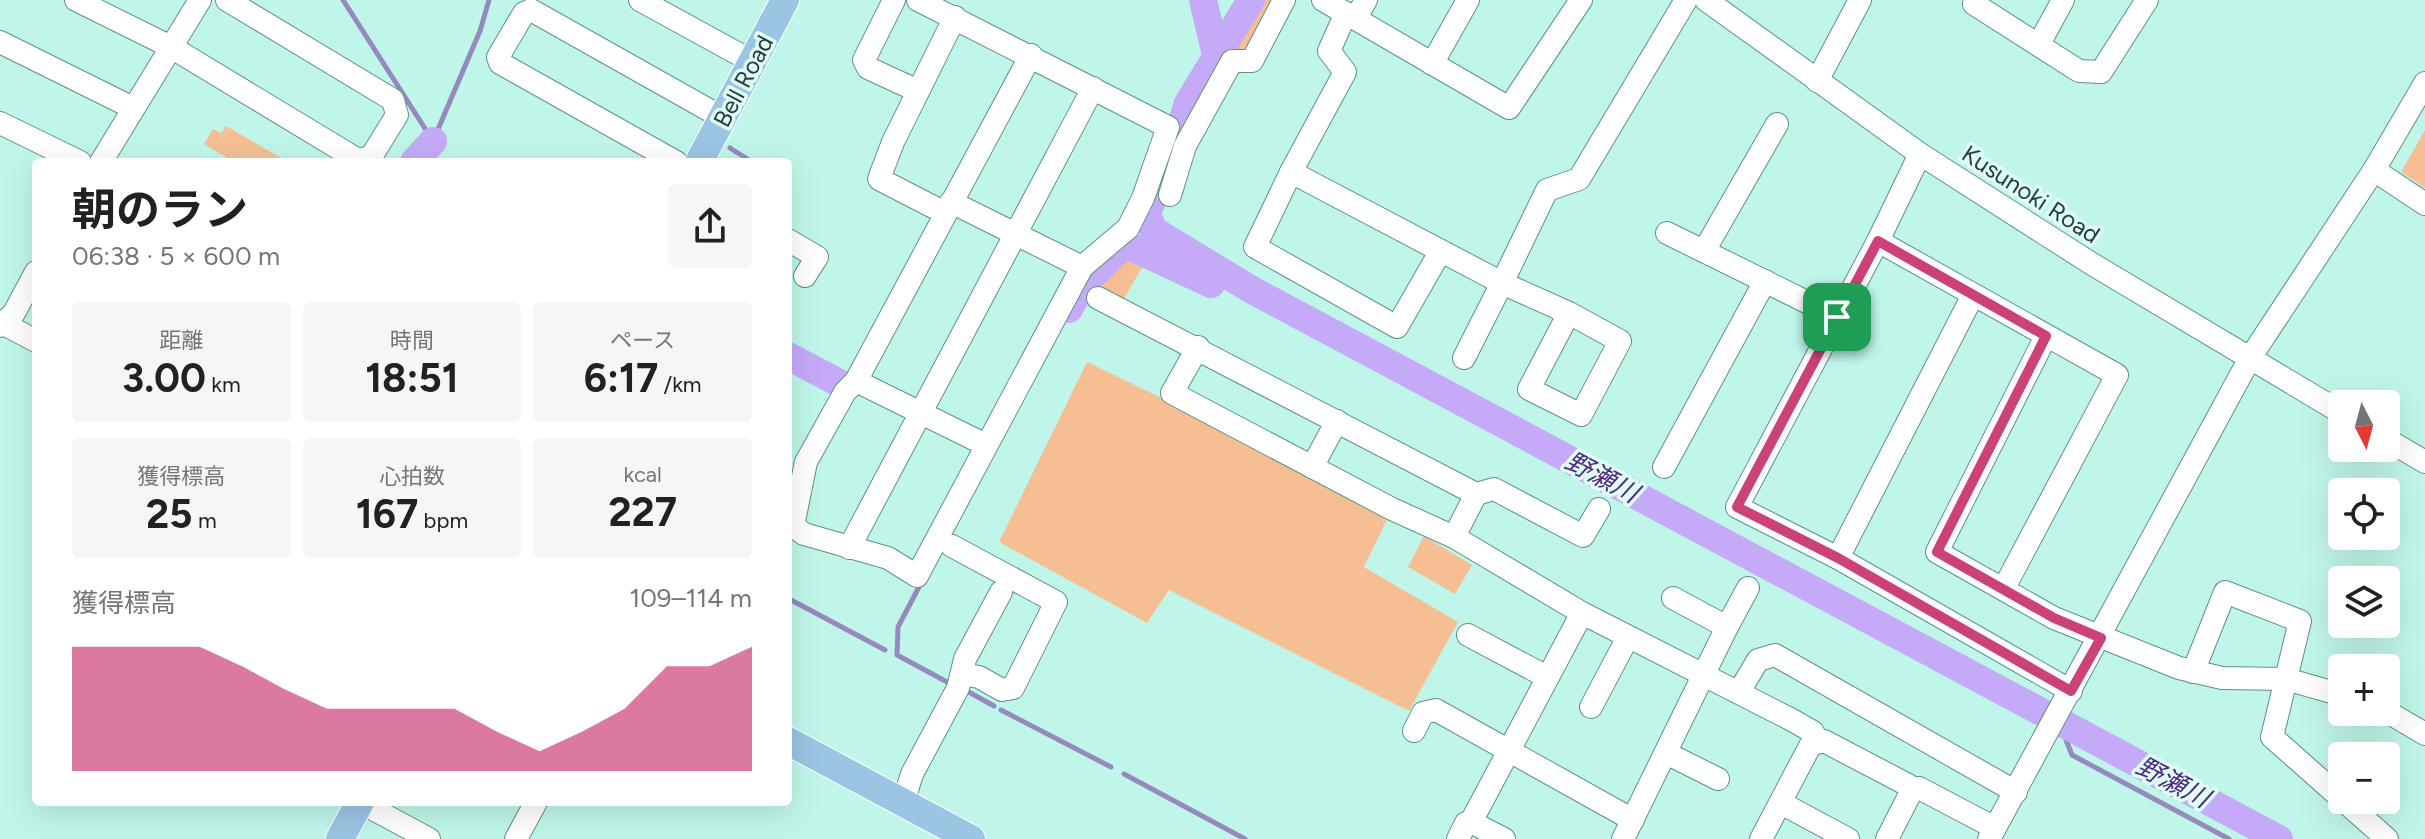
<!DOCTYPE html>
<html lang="ja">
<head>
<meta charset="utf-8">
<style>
  :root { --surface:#fff; --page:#f6f6f6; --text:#202124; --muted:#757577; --accent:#cc4178 }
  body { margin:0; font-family:Figtree,"Noto Sans JP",sans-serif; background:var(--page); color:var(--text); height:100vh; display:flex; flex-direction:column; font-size:30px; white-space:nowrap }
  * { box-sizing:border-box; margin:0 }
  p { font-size:26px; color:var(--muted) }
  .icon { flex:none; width:44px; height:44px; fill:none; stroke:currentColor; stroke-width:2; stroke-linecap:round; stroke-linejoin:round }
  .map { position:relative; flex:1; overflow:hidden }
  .drawer { position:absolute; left:32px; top:158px; width:760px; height:648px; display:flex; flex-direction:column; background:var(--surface); border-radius:8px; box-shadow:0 8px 32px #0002 }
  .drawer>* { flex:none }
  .needle { width:52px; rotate:174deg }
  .controls { position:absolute; left:2328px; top:390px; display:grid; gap:16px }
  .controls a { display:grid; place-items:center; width:72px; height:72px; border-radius:8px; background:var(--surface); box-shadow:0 8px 32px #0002; font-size:40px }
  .pin { position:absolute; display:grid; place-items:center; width:68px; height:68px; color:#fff; margin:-34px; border-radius:16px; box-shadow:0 4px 12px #0006 }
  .round { display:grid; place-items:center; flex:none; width:84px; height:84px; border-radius:8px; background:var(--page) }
  .overview { display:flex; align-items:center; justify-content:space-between; height:136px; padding:0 40px }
  h1 { font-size:44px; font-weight:700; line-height:60px }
  .metrics { display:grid; grid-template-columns:repeat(3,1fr); gap:12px; height:136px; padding:8px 40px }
  .metrics div { display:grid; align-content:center; border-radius:8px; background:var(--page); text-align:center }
  .metrics b { font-size:40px; font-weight:700 }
  .metrics small { font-size:22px; font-weight:400 }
  .metrics p { font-size:22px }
  .chart { height:224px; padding:16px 40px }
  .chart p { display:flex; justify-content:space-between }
  .chart svg { width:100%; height:144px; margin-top:8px; fill:var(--accent); opacity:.7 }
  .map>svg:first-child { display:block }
  .green { fill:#f5bf93 }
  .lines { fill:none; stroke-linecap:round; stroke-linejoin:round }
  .stream { stroke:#9689be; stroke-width:5 }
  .river { stroke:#c5aaf8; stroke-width:28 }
  .minor-casing { stroke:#5e9187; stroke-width:24 }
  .major-casing { stroke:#fff; stroke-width:30 }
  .minor { stroke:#fff; stroke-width:22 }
  .major { stroke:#9ac5e3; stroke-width:28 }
  .route-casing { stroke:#fff; stroke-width:16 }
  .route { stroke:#cc4178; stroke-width:10 }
  .labels { text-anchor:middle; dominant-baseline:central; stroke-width:7; stroke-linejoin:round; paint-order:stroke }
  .street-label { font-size:24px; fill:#273c38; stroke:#defef7 }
  .water-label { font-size:26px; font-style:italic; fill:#502881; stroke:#defef7 }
</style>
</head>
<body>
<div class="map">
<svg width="2425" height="839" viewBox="0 0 2425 839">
  <rect width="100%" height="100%" fill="#c0f6ea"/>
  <!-- green -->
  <g class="green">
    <path d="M 1260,0 L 1278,0 C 1266,22 1258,49 1231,53 Z"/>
    <polygon points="226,126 288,162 234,162 204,144 213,129 221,133"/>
    <polygon points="2425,130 2425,188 2401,172"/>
    <polygon points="1127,254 1147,259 1122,302 1094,286"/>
    <polygon points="1087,362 1392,509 1364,567 1458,622 1409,711 1169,590 1147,623 999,542"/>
    <polygon points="1424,536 1472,565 1455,594 1408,567"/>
  </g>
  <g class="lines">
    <!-- stream -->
    <g class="stream">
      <polyline points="343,0 433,141 480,31 489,0"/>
      <polyline points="730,148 752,162"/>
      <polyline points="913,583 919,587 898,627 897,655 949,683"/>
      <polyline points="791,600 885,650"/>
      <polyline points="967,691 994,706"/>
      <polyline points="1001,710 1111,767"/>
      <polyline points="2059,722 2072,755 2229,839"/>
      <polyline points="1124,774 1245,839"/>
    </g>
    <!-- river -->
    <g class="river">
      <polyline points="1203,0 1217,59"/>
      <polyline points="1251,0 1188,103 1170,160 1147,213 1153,230 1252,290 2279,839"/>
      <polyline points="414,162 433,141"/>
      <polyline points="1069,309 1082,285 1125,244 1211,284"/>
      <polyline points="788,356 843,385"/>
    </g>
    <defs>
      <g id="minor">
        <polyline points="76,0 171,47 358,160 371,157 397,115 393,100 227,0"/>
        <polyline points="640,0 753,62"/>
        <polyline points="894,0 864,60 868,68 918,91"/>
        <polyline points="918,0 1168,127 1143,198 1128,228 1082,267 917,576 888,558 804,534 793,526 806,462 845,392 856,381 1031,55"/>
        <polyline points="1323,0 1509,108 1581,0"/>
        <polyline points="1706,0 1920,154 2092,264 2342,413"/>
        <polyline points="1975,0 1974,4 2079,71 2101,72 2147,0"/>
        <polyline points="1346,13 1329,51 1345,72 1291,172 1502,283 1547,190 1579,179 1686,0"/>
        <polyline points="1356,18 1366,0"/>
        <polyline points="0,42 133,108"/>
        <polyline points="2039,44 2063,0"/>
        <polyline points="1432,64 1468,0"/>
        <polyline points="1817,81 1860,0"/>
        <polyline points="0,123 80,162"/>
        <polyline points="101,162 200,0"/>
        <polyline points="676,162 500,63 498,57 524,13 531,10 723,118"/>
        <polyline points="2374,170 2425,204"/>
        <polyline points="1291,172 1255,247 1397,327 1440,252"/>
        <polyline points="1170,195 1185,146 1232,61 1252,61 1284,0"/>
        <polyline points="951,202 1082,267"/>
        <polyline points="945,213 879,179 893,142 955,17"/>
        <polyline points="1667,233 1837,317"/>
        <polyline points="788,240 817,257 805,276"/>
        <polyline points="1878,241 2117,375 2004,588"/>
        <polyline points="1704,251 1777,124"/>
        <polyline points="1973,295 1838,558 2071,691"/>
        <polyline points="1098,298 1476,494 1494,489 1583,536 1599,509"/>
        <polyline points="0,322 36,341"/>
        <polyline points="0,326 14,313 36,272"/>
        <polyline points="2046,336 1937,552 2054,618 2179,668 2222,678 2286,679 2342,695"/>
        <polyline points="1198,347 1172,393 1392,509 1454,537 1582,613 1792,720 1813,732 1817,743"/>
        <polyline points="1464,358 1502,283 1569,313 1529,389 1581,415 1620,341 1569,313"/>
        <polyline points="856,381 986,445"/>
        <polyline points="2386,439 2425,462"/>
        <polyline points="1312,467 1337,421"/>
        <polyline points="1664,467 1765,281"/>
        <polyline points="1454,537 1476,494"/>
        <polyline points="952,546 1056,602 1013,688 1002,690 979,677 962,674"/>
        <polyline points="849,548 1093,88"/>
        <polyline points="1838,558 1737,507 1878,241 1920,154"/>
        <polyline points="1727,627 1748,588"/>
        <polyline points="1468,635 1547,677"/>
        <polyline points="2193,672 2225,592 2300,621 2272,737 2342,799"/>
        <polyline points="1739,692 1758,660 1775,655 2016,792"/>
        <polyline points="1591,707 1628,637"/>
        <polyline points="2386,711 2425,734"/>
        <polyline points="1414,731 1423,713 1436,710 1633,820"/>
        <polyline points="1666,753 1718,779"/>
        <polyline points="1909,790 1919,788 1995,828"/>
        <polyline points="2343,800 2387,839"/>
        <polyline points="360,802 429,839"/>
        <polyline points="903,803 912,774 958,688 965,659 1001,592"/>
        <polyline points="1781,803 1848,839"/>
        <polyline points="1471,822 1504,839"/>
        <polyline points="516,839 536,802"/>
        <polyline points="1458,839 1466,823 1471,822 1582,613"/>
        <polyline points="1623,839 1727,627 1673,598"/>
        <polyline points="1761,839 1811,744 1824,741 1908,785 1910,794 1887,839"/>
        <polyline points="1989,839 2250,358 2374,170 2425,83"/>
      </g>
      <g id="major">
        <polyline points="699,162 785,0"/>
        <polyline points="788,741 971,839"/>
        <polyline points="340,839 360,802"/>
      </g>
    </defs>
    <!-- minor casing -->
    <use href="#minor" class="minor-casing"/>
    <!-- major casing -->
    <use href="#major" class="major-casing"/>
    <!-- minor -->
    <use href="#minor" class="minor"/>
    <!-- major -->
    <use href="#major" class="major"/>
  </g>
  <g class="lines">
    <defs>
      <polygon id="route" points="1878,241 2046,336 1937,552 2054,618 2101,638 2071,691 1838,558 1737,507"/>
    </defs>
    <!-- route casing -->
    <use href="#route" class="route-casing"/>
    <!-- route -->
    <use href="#route" class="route"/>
  </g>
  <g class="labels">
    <!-- street labels -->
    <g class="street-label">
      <text transform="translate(743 81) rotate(-62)">Bell Road</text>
      <text transform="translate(2031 194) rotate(33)">Kusunoki Road</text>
    </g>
    <!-- water labels -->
    <g class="water-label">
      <text transform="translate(1602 477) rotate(28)">野瀬川</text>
      <text transform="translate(2173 782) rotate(28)">野瀬川</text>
    </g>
  </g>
</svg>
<div class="controls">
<a><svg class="needle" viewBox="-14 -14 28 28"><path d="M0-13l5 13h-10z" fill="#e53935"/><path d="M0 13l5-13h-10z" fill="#757577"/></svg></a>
<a><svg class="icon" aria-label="locate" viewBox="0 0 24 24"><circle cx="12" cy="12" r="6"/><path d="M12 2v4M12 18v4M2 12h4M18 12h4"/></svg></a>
<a><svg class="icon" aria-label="layers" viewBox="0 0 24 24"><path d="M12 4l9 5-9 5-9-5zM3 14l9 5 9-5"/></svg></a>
<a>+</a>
<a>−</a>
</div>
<div class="pin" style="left:1837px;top:317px;background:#1e9e55"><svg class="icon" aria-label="arrive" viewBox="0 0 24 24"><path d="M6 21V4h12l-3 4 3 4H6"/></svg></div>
<section class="drawer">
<div class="overview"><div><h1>朝のラン</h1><p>06:38 · 5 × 600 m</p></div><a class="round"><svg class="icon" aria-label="share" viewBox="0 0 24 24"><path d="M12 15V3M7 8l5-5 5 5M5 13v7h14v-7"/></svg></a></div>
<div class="metrics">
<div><p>距離</p><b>3.00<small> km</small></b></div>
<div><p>時間</p><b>18:51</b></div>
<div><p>ペース</p><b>6:17<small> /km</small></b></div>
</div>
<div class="metrics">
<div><p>獲得標高</p><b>25<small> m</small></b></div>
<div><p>心拍数</p><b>167<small> bpm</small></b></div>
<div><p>kcal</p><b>227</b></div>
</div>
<div class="chart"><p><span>獲得標高</span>109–114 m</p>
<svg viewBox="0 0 160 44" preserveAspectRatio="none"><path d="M0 44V6L10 6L20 6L30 6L40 12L50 19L60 25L70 25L80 25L90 25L100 32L110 38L120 32L130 25L140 12L150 12L160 6V44z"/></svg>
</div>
</section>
</div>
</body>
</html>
